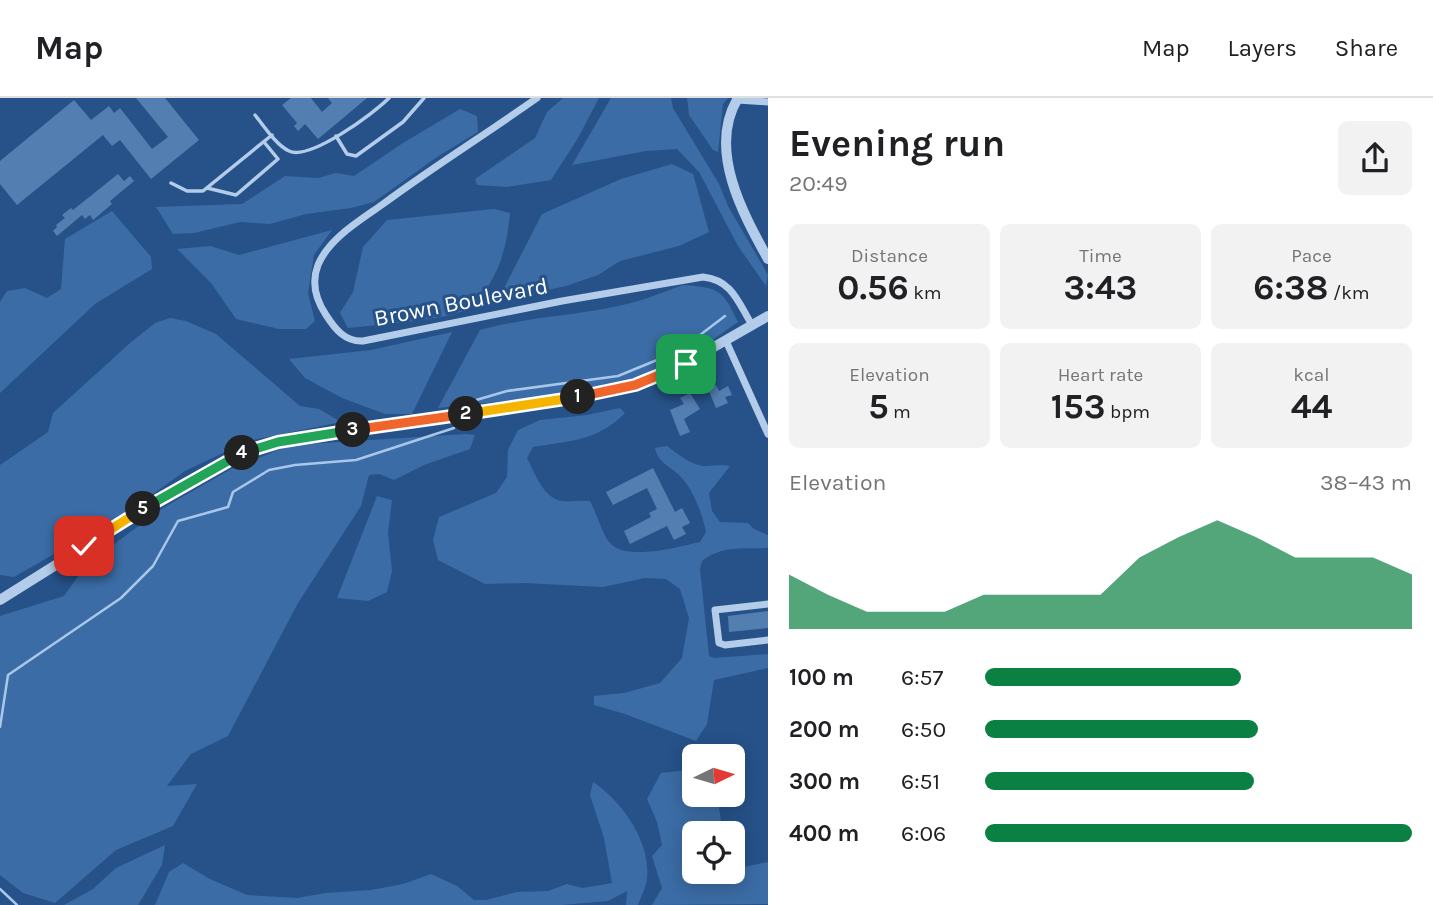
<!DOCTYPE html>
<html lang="en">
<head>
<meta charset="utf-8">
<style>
  :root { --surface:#fff; --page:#f2f2f2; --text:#202124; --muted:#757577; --line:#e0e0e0; --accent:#0b8043 }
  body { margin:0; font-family:Karla,sans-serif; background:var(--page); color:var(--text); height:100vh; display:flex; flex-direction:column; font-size:26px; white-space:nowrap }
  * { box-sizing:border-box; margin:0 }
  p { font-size:23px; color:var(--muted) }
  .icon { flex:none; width:38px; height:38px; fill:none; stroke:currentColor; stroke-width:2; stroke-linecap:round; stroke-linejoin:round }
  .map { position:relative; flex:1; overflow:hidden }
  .sheet { display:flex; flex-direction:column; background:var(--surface); width:665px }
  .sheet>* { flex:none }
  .needle { width:46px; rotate:85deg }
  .tools { position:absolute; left:682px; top:646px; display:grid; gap:14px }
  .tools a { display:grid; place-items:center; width:63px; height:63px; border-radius:10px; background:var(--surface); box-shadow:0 4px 18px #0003; font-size:35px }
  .pin { position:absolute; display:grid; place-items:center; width:60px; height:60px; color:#fff; margin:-30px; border-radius:14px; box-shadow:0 4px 10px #0006 }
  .km { position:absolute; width:35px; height:35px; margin:-18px; border-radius:50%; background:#222; color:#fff; font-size:19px; line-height:35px; text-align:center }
  .round { display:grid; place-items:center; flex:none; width:74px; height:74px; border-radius:10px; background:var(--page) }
  .headline { display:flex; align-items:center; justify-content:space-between; height:119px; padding:0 21px }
  h1 { font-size:38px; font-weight:700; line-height:52px }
  .metrics { display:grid; grid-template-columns:repeat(3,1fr); gap:10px; height:119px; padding:7px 21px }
  .metrics div { display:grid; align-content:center; border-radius:10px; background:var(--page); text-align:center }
  .metrics b { font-size:35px; font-weight:700 }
  .metrics small { font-size:19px; font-weight:400 }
  .metrics p { font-size:19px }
  .chart { height:196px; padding:14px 21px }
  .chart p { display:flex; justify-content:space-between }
  .chart svg { width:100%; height:126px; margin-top:7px; fill:var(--accent); opacity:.7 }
  ul { padding:0 21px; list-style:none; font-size:23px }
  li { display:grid; grid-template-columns:112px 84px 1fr; align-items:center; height:52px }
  li i { height:18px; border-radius:9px; background:var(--accent) }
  header { display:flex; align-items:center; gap:42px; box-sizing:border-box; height:98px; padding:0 35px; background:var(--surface); border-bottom:2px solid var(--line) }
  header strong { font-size:33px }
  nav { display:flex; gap:38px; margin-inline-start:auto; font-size:24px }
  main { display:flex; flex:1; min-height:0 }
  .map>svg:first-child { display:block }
  .green { fill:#3b6ca5 }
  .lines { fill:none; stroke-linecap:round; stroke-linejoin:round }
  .stream { stroke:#a8c7ea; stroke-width:2.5 }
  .building { fill:#537eb2 }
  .service { stroke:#b3cce9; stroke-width:3.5 }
  .minor { stroke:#b3cce9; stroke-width:7 }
  .tertiary { stroke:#b3cce9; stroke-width:10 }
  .split-1-casing { stroke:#fff; stroke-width:14 }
  .split-2-casing { stroke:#fff; stroke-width:14 }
  .split-3-casing { stroke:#fff; stroke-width:14 }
  .split-4-casing { stroke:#fff; stroke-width:14 }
  .split-5-casing { stroke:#fff; stroke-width:14 }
  .split-6-casing { stroke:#fff; stroke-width:14 }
  .split-1 { stroke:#f0652b; stroke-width:9 }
  .split-2 { stroke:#f5b400; stroke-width:9 }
  .split-3 { stroke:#f0652b; stroke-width:9 }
  .split-4 { stroke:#22a559; stroke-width:9 }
  .split-5 { stroke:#22a559; stroke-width:9 }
  .split-6 { stroke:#f5b400; stroke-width:9 }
  .labels { text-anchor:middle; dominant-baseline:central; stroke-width:6; stroke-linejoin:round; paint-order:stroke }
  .street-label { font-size:23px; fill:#fff; stroke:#265289 }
</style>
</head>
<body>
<header>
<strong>Map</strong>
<nav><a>Map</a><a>Layers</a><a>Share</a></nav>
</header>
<main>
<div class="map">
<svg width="768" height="807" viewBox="0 0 768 807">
  <rect width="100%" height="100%" fill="#265289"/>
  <!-- green -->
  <g class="green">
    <polygon points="563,0 599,0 578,40 551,82 507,89 477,87 475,81 535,40 547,14"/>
    <polygon points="611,0 671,0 673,10 719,86 728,108 768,177 766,188 738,148 699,74 677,51 646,53 572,67"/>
    <polygon points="687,0 728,0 723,6 718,54 713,52 689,17"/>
    <polygon points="460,11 477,18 478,34 437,59 374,104 351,110 306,116 270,126 240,124 194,135 173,136 156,109 242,106 285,78 318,80 336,75 354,78 403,45"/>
    <polygon points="672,66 693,76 709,134 679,148 620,163 598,177 566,188 510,200 504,190 542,116 621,81"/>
    <path d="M 494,111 L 510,115 C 507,151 497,188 467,211 C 455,221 368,228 348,230 L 340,215 L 353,194 L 363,149 L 387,122 Z"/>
    <polygon points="112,113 151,159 152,171 95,206 0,295 0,204 7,193 25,190 47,200 61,191 65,141"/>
    <polygon points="332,132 314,157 308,195 315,223 306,231 279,231 236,221 211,185 177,151 210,148 239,157"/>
    <path d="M 683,187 C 720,190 722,191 738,224 C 719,237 700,252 680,263 C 607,299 518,301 438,310 L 480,232 C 529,218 581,218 631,205 C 649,200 666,193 683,187 Z"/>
    <polygon points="170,220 186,223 216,236 300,308 319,311 341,324 248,343 185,373 131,412 14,479 0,477 0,367 48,334 53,315 130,245 155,225"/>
    <polygon points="452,234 412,316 385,316 342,300 305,280 289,261 371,252"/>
    <path d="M 620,310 L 625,315 C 598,343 569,343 533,349 L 527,360 C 535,375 543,400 562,403 C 568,404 580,402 590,403 C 596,414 602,435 609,444 C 625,464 678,449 700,444 L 706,434 C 702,415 694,393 680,378 C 670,368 658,365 655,350 L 667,348 C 678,356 693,369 707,368 C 715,368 721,366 730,368 L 709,395 L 712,413 L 720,424 L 748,425 L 754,431 L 768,437 L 768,450 C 744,451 722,447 702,463 L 700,471 L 709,558 L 714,560 L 768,556 L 768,570 L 714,582 L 707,626 L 696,643 L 625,616 L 594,607 L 594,598 L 624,595 L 660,585 L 682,560 L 689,520 L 680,491 L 666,481 L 645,480 L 603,489 L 524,485 L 485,486 L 438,462 L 433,442 L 439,419 L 496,395 L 507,379 L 508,352 L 518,332 L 540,322 L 587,317 Z"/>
    <polygon points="466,336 475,337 470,351 424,367 394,382 379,376 369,377 361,408 298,505 228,638 191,656 167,688 197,686 173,728 116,752 55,805 23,795 0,777 0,518 64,498 87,466 163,410 231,371 291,347"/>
    <polygon points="377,398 392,402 388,435 392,473 387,494 368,503 337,500"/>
    <polygon points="688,672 695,674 695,696 717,697 723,735 695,735 695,774 733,774 733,771 768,764 768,806 652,807 662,790 652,758 662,747 657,724 647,701 661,675"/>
    <path d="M 593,684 C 622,703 651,744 647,781 C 646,789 641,799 638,807 L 626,807 L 627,793 L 608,803 L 562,807 L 155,807 L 169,774 L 183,765 L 210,781 L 247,797 L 297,800 L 326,795 L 371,792 L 403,786 L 431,776 L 457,788 L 474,802 L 486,802 L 517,794 L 548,793 L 567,786 L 583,790 L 612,785 L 604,740 L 590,697 Z"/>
    <polygon points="165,747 162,767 138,807 64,807 93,791 116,770"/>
  </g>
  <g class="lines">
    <!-- stream -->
    <g class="stream">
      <polyline points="466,305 507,293 618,278 679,253 725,218"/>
      <polyline points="0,629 8,577 121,500 153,468 178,423 228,409 233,394 269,372 295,367 356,362 454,330"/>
      <polyline points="0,791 17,807"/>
    </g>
  </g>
  <!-- building -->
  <g class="building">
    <polygon points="136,0 165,0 199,42 151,81 120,42 112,48 103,37 17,107 0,86 0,63 74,2 91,22 109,8 114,15 120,10 152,51 168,39"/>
    <polygon points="291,0 311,0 322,14 332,5 328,0 367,0 318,41 305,26 298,33 294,28 297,25 282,7"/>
    <polygon points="118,76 124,83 130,78 134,83 110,103 112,106 93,122 90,117 85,121 82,117 57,138 53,133 57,129 56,127 65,120 62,117 71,110 73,112"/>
    <polygon points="716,287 719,293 728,288 732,297 725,299 728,305 716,310 708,291"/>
    <polygon points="690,295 700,311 684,321 690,334 680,338 670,312 684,306 680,300"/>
    <polygon points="653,370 675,414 682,410 690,425 682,429 686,436 674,442 667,428 630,446 624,433 651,419 649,415 657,411 647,390 613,407 606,394"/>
    <polygon points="768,513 768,530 729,534 728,518"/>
  </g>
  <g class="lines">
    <!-- service -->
    <g class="service">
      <path d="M 255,17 C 264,28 276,47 289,53 C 310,63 374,15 389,0"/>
      <polyline points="336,38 347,56 356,58 403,24 424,0"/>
      <polyline points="171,85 187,93 203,93 272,37"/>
      <polyline points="207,90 236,97 278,61 264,44"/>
    </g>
    <!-- minor -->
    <g class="minor">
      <path d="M 537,0 C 486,36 433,69 383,106 C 361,122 329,140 318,167 C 311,185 316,202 326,217 C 335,231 345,244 363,243 L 562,203 L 703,179 C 732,182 738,204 752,227"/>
      <polyline points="737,2 768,4"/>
      <polyline points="726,243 768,336"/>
      <polyline points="768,506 715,512 719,545 725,547 768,542"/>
    </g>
    <!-- tertiary -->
    <g class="tertiary">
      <path d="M 738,0 C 707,51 743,116 768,161"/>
      <polyline points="0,502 193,381 254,350 296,341 498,312 622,291 674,272 768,218"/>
    </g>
  </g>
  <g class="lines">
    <defs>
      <polyline id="split-1" points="578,299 635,287 686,266"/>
      <polyline id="split-2" points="466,316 578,299"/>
      <polyline id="split-3" points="353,332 466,316"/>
      <polyline id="split-4" points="242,355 278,344 353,332"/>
      <polyline id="split-5" points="143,411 242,355"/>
      <polyline id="split-6" points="84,448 143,411"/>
    </defs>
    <!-- split-1 casing -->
    <use href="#split-1" class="split-1-casing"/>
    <!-- split-2 casing -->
    <use href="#split-2" class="split-2-casing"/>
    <!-- split-3 casing -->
    <use href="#split-3" class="split-3-casing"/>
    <!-- split-4 casing -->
    <use href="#split-4" class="split-4-casing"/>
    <!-- split-5 casing -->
    <use href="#split-5" class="split-5-casing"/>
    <!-- split-6 casing -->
    <use href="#split-6" class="split-6-casing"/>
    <!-- split-1 -->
    <use href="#split-1" class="split-1"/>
    <!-- split-2 -->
    <use href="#split-2" class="split-2"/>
    <!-- split-3 -->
    <use href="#split-3" class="split-3"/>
    <!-- split-4 -->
    <use href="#split-4" class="split-4"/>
    <!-- split-5 -->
    <use href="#split-5" class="split-5"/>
    <!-- split-6 -->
    <use href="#split-6" class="split-6"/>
  </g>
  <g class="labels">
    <!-- street labels -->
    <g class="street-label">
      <text transform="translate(461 204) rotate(-11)">Brown Boulevard</text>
    </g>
  </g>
</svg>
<div class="tools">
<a><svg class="needle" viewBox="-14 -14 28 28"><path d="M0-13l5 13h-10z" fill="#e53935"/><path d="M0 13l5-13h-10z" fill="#757577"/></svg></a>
<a><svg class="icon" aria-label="locate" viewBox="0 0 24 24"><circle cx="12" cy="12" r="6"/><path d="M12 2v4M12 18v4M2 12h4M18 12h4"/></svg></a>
</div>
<div class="pin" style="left:686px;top:266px;background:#1e9e55"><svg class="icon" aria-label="arrive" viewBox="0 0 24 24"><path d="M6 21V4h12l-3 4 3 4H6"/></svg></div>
<div class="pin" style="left:84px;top:448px;background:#d93025"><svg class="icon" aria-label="check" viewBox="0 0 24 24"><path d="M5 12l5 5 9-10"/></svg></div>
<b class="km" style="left:578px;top:299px">1</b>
<b class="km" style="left:466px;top:316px">2</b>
<b class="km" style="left:353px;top:332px">3</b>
<b class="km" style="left:242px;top:355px">4</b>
<b class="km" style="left:143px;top:411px">5</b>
</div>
<section class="sheet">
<div class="headline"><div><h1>Evening run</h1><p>20:49</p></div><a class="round"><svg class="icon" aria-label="share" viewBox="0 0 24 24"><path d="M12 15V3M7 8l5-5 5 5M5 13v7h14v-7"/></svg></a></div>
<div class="metrics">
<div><p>Distance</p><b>0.56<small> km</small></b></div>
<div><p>Time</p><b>3:43</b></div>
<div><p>Pace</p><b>6:38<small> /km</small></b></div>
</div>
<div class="metrics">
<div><p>Elevation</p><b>5<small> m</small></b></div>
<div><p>Heart rate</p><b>153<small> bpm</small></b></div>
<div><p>kcal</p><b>44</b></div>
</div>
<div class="chart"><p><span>Elevation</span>38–43 m</p>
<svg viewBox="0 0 160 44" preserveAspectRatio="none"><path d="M0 44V25L10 32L20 38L30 38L40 38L50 32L60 32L70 32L80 32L90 19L100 12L110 6L120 12L130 19L140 19L150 19L160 25V44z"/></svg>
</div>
<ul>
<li><b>100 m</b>6:57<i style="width:60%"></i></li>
<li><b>200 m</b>6:50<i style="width:64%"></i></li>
<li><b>300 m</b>6:51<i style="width:63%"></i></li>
<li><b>400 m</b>6:06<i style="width:100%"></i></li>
</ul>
</section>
</main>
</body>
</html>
